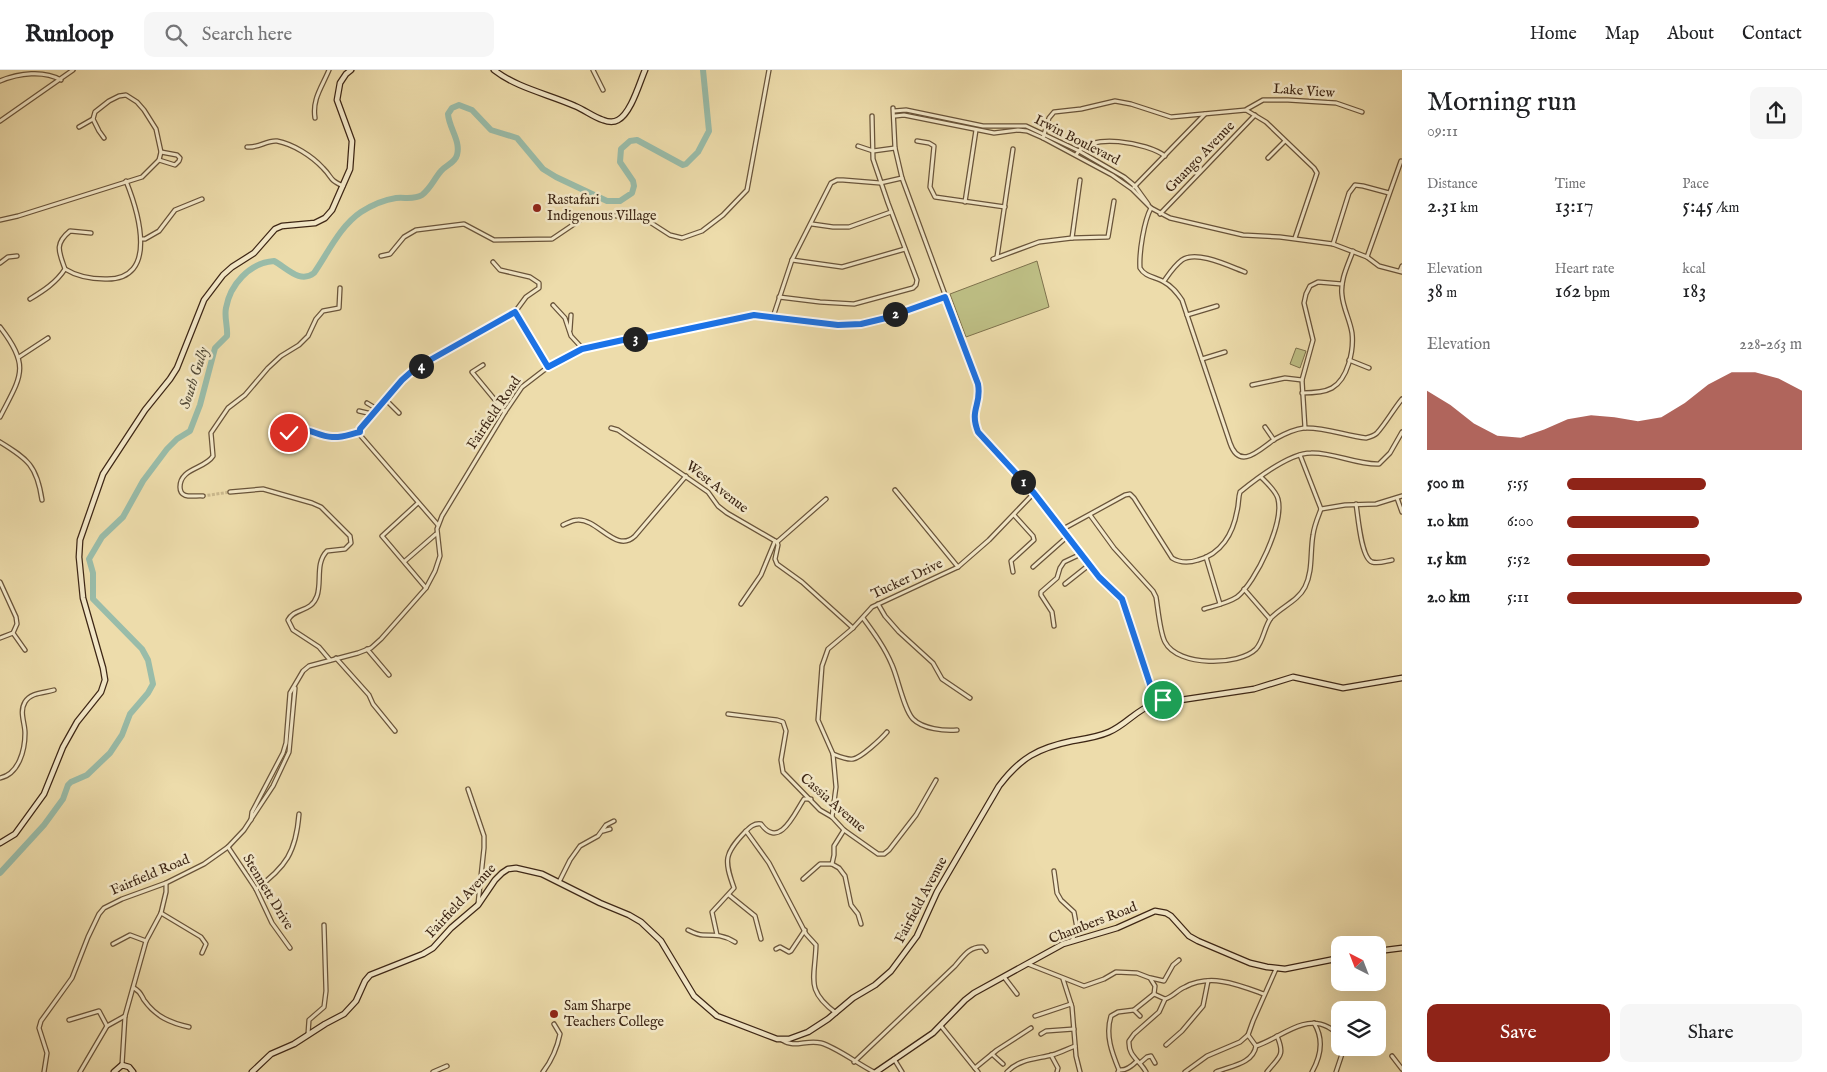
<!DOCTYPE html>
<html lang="en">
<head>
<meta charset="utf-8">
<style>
  :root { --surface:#fff; --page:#f6f6f6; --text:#202124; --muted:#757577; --line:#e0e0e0; --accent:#8f2418 }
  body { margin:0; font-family:"IM FELL English",serif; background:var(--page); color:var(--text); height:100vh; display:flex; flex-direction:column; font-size:19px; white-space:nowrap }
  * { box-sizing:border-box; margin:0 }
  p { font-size:16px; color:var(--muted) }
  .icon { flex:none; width:28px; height:28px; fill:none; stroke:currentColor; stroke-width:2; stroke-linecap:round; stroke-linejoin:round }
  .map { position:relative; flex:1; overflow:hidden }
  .details { display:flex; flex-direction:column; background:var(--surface); width:425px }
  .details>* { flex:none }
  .needle { width:32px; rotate:318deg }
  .controls { position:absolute; left:1331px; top:866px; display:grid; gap:10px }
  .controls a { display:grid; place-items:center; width:55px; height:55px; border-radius:10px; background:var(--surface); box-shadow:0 5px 20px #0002; font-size:25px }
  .pin { position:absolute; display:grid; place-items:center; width:42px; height:42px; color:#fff; margin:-21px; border:2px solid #fff; border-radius:50%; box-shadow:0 1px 5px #0007 }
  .km { position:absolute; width:25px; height:25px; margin:-12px; border-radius:50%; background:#222; color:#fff; font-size:14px; line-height:25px; text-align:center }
  .round { display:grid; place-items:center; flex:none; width:52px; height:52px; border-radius:10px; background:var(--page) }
  .overview { display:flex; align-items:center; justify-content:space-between; height:85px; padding:0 25px }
  h1 { font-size:28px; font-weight:600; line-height:38px }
  .metrics { display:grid; grid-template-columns:repeat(3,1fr); gap:8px; height:85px; padding:5px 25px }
  .metrics div { display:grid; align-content:center }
  .metrics b { font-size:21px; font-weight:600 }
  .metrics small { font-size:14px; font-weight:400 }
  .metrics p { font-size:14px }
  .chart { height:140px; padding:10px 25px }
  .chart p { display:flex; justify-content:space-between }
  .chart svg { width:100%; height:90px; margin-top:5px; fill:var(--accent); opacity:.7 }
  .cta { display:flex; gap:10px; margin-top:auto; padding:10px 25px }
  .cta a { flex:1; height:58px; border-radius:10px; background:var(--accent); color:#fff; font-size:20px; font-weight:600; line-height:58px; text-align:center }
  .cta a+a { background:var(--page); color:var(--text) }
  ul { padding:0 25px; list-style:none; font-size:16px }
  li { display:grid; grid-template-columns:80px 60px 1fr; align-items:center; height:38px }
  li i { height:12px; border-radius:6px; background:var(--accent) }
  header { display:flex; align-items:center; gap:30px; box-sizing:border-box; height:70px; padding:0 25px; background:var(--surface); border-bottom:1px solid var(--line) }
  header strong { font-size:24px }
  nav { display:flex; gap:28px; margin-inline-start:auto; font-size:18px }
  .search { width:350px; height:45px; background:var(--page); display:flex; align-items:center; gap:12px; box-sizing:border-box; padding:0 18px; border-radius:10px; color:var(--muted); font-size:19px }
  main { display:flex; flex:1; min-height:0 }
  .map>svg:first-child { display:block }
  .green { fill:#bebf85; stroke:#7e724d }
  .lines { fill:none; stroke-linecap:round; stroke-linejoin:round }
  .river { stroke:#99bca9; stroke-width:6 }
  .street-tunnel { stroke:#cab88d; stroke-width:3; stroke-dasharray:3 1.5; stroke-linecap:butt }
  .street-casing { stroke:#69543a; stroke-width:5.5 }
  .secondary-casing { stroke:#3d2615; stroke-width:7 }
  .street { stroke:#f3e8c8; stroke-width:3 }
  .secondary { stroke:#f3e8c8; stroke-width:4.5 }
  .route-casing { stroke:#fff; stroke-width:10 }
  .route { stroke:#1a73e8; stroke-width:6 }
  .poi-dot { fill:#8f2418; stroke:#f3e8c8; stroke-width:2 }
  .labels { text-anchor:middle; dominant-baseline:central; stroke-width:5; stroke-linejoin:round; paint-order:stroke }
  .street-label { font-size:14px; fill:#3d2615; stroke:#f3e8c8 }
  .poi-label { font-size:14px; fill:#3d2615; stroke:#f3e8c8; text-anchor:start }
  .water-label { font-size:15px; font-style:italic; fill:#544c3a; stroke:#f3e8c8 }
</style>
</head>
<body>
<header>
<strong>Runloop</strong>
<div class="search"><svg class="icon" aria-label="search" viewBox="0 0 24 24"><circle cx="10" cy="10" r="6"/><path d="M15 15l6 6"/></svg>Search here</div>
<nav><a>Home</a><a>Map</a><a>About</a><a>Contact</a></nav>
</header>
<main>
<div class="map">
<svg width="1402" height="1002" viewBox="0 0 1402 1002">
  <rect width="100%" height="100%" fill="#eddcab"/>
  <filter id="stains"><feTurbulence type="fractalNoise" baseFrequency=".004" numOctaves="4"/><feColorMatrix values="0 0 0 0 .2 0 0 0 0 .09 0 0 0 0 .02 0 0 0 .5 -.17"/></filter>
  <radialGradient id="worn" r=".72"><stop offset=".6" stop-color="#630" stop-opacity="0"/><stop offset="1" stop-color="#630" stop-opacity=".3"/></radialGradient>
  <!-- green -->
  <g class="green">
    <polygon points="1037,191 1049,237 966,267 950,224"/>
    <polygon points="1296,278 1306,281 1300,298 1290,294"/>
  </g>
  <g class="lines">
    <!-- river -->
    <path class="river" d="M 0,803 L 44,755 L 63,729 L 68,715 L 71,712 L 87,705 L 110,683 L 122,665 L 130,644 L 148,623 L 153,614 L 148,590 L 142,579 L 93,529 L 93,503 L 89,489 L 102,467 L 123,447 L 143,411 L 167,379 L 177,369 L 190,361 L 200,335 L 215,278 L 227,266 C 228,257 224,247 226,238 C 230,215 249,193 274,191 C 287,198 300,214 314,203 C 328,183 340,156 361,142 C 372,135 383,130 396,128 C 405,127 414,130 422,125 C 431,118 434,109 441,101 C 446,95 455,93 457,85 C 461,71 449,58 448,44 L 452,38 L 459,35 L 472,40 L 491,60 L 517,68 L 543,99 L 556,107 L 607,131 L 620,131 L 632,123 L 634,116 L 633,111 L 620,92 L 621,79 L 630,71 L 637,70 L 683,95 L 686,94 L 698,82 L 709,61 L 703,0"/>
    <!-- street-tunnel -->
    <polyline class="street-tunnel" points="203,426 230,422"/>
    <defs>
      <g id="street">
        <polyline points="593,0 603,20"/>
        <path d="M 0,11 C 19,3 44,0 61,10"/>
        <path d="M 893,38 L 895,78 L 902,108 L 978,314 C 982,335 969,339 978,362 L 1034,423 L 1099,507 L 1122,529 L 1151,617 L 1157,626 L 1164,632"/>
        <polyline points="1247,39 1263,30 1288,30 1336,33 1362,42"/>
        <polyline points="894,41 906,40 983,56 1026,56 1079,81 1124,107 1135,116 1148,134"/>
        <polyline points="895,46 904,45 994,63 1018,60 1027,61 1043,68 1112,105 1132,119 1151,138 1170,148 1243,165 1280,167 1333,174 1367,187 1379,196 1402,202"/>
        <path d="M 315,48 C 312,29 322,17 329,0"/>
        <polyline points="93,49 99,61 104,68"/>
        <polyline points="0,51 73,0"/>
        <polyline points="1043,68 1049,48 1054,42 1081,39 1115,31 1131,34 1171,47 1246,40 1266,52 1314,98 1317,103 1295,168"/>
        <polyline points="917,71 929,73 934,76 930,117 935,127 1005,137"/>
        <polyline points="858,76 873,81 895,78"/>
        <path d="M 247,77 C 260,78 266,70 277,71 C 293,74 312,86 323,98 C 333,108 328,109 343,116"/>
        <path d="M 1076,85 C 1088,61 1148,73 1165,86"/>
        <polyline points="1268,88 1285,71"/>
        <polyline points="159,90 175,95 179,91 180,88 177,85 161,82"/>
        <polyline points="1134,117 1205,44"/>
        <polyline points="965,132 976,60"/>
        <path d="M 1151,138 C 1144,151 1139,182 1140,198 C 1145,207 1156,207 1164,212 C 1172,216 1177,223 1182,230 L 1230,373 C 1240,402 1261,378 1275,369 C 1284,364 1295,359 1304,358 C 1325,357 1346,366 1366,368 C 1370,367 1374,366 1377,363 C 1386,353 1393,340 1402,329"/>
        <polyline points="1160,144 1255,45"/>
        <polyline points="0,150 18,146 142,107 159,90 161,82 156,59 144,40 137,32 126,25 119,26 109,31 95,42 93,49 79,57"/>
        <polyline points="812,154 833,157 849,157 891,142"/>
        <path d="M 91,163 L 70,161 C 54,174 59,182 65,199 C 78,207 90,209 105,209 C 160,211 138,141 126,111"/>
        <polyline points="1072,168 1080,110"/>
        <polyline points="141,169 145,169 159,161 175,140 202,129"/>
        <polyline points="1333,174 1349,123 1355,115 1363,116 1389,123"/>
        <polyline points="381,186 390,184 404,167 416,160 464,154 494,170 552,169 586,146 597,145 642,147 670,165 682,168 702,161 723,145 747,120 769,0"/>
        <polyline points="997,187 1013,79"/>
        <polyline points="1367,187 1401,91"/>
        <polyline points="993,189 1039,172 1072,168 1108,167 1114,131"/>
        <polyline points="792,190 842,197 905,179"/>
        <polyline points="493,192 500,200 530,207 539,213 539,218 526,227 515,242"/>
        <polyline points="0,193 8,187 17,186"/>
        <polyline points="1400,201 1402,196"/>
        <path d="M 1164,211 C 1169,204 1174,196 1182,190 C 1197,180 1229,196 1245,202"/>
        <polyline points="779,227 820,232 854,234 913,218 916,215 917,210 888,133 873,89 872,46"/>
        <path d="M 30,229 C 43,221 56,213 65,199"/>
        <polyline points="553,235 565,248 571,266 583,279"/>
        <polyline points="1187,245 1217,236"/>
        <polyline points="773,247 792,190 831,113 837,110 843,110 880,113 902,108"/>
        <path d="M 0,257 C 31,297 21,306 0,347"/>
        <polyline points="570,260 571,245"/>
        <polyline points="19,287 48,268"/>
        <polyline points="1202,289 1225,282"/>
        <polyline points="1349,290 1369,298"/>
        <polyline points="483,295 472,302 505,342"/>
        <polyline points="1252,315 1285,308 1302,310"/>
        <path d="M 1302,323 C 1311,323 1323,323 1332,318 C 1348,309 1354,280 1352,263 C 1350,250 1343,238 1342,225 C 1340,210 1348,195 1353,181"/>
        <polyline points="386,330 399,343"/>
        <polyline points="367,333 377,339"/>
        <polyline points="359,341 372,344"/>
        <polyline points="1265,357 1274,370"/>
        <polyline points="611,358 618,360 708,422 718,436 727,443 777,472 778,475 775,489 777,494 802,512 853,558"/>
        <polyline points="1305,358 1302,310 1313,270 1304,233 1306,224 1310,216 1318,212 1342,214"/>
        <path d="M 289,363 C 308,353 314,366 332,367 C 342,368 350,364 360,362"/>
        <path d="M 0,372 C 28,389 37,396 42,430"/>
        <polyline points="1300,385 1321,439"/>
        <polyline points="895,420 958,497"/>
        <path d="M 230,422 L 263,419 L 312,433 L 321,437 L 350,466 L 351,473 L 345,479 L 327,481 C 315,493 322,512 317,526 C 311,543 295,537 288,550 L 293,560 L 319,577 L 330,590"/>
        <path d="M 203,426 C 195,425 180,430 180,417 C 180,398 205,399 213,386 L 211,363 L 228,338 L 245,325 L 268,298 L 281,286 L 299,275 L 308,266 L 316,249 L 323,241 L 339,238 L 340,218"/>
        <polyline points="1397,428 1402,442"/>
        <polyline points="418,433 382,466 426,518"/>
        <path d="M 1356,434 C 1358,446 1361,488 1372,492 C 1379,494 1386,491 1392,490"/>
        <polyline points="1321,439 1345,435 1376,434 1402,426"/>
        <path d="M 1090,445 L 1114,478 L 1153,521 L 1156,527 C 1158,539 1160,563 1165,572 C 1178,597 1239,596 1256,579 C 1264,570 1264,557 1271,548 C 1281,537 1298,531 1305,517 C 1313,501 1310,482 1313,465 C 1314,456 1318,447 1321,439"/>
        <polyline points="438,455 360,365 360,359 402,310 411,303 430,290 515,242 548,297"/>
        <path d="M 563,455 C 568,453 572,450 578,450 C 598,449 616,484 635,466 L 686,406"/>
        <path d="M 1063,459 L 1125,425 L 1130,424 L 1134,428 L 1172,488 C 1180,493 1189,493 1198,490 C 1221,484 1233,464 1237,441 C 1239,434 1238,428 1240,422 C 1256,409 1290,383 1311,383 C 1333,382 1357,395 1379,394 L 1390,383 L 1402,362"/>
        <polyline points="777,472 826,429"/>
        <polyline points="1206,487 1220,534"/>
        <polyline points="405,491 436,464"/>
        <polyline points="1033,497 1068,466"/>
        <polyline points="1013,502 1011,491 1034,470 1033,466 1014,445"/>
        <polyline points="0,512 16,547 17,554 13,563 0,568"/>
        <polyline points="1065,514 1089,495"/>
        <polyline points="1244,519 1270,549"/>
        <polyline points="741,534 761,505 775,471"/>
        <polyline points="878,534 885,546 899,562 933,593 942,609 970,628"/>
        <path d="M 1204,539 C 1214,536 1228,533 1237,527 C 1256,512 1284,453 1278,429 C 1276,421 1267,413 1261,407"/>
        <path d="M 863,548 C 874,563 885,578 892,595 C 898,608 904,640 913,649 C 923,659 944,661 957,660"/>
        <polyline points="1054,556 1052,542 1041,525 1041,522 1057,508 1060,498 1064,492 1081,484"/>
        <polyline points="13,563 25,580"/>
        <polyline points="367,579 389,605"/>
        <polyline points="336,588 369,625 373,634 395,661"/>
        <polyline points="728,644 777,650 783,652 786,661 781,690 783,702 820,740 832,747 844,760 878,784 884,784 889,780 916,745 936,710"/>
        <path d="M 833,684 C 838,686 847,690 853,689 C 861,688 882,668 887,662"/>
        <path d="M 0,708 C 19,704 25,680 25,663 C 25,653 19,642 25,632 C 31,622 45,623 54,620"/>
        <polyline points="468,719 484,766 484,778 478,834"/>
        <polyline points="832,747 836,717 833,684 818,650 822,596 828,579 853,558 872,537 958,497 989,470 1034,423"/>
        <polyline points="251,750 252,742 283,683 286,673 290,623 303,601 309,596 358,583 371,578 381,569 426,518 435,501 440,486 437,459 442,446 505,342 522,317 548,297 583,279 623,270 650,267 755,245 838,255 861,254 886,247 945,227"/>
        <polyline points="603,761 610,759"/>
        <path d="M 746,761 L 769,793 L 806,864 L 816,875 C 815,909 805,920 836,943"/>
        <polyline points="228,777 256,819 272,853 290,878"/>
        <polyline points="832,794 834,785 834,776 844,760"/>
        <polyline points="1054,801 1057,823 1061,830 1074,842 1077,858 1072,871"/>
        <polyline points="803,809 820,794 832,794 839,798 845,806 851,835 858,844 861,854"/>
        <polyline points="559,812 570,790 580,776 598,766 606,755 614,751"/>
        <path d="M 256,819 C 286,797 296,782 299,744"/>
        <polyline points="729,825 755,846 761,869"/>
        <polyline points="161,843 201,867 206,874 202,883"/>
        <path d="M 688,860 C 692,862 698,865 703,865 C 716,865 724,865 735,872"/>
        <path d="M 717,865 L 712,842 L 734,818 C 724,790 724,784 745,762 C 750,757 754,753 761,754 C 780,780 795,742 804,729 L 811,729"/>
        <polyline points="113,874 130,865 146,871"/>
        <polyline points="776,879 780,877 789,882 791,881 805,860"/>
        <path d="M 1028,894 L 1084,916 L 1104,909 L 1116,902 L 1137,903 L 1150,908 L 1155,916 L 1154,924 L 1134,940 L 1118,942 L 1111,946 C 1105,965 1112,983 1119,1000 L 1118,1002"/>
        <polyline points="1004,907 1017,924"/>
        <polyline points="1151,908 1164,911 1173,895 1179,890"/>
        <polyline points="1063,909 1072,937 1076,986 1080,1002"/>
        <path d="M 134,918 C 141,922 141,925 144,930 C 156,947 171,953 189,957"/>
        <path d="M 1154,924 L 1165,929 C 1173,927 1177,920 1185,917 C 1211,903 1239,915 1264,924"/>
        <polyline points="1134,940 1140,946"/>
        <polyline points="1035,946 1071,934"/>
        <polyline points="69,950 99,941 107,956"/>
        <polyline points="941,956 978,1002"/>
        <polyline points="308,964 309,950 324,937 326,921 324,855"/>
        <polyline points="1041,964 1046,961 1074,959"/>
        <polyline points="1248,965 1256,976"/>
        <path d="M 782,970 C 795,979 806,969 821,973 C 836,977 858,994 874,1002"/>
        <polyline points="1166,975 1182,961 1203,936 1208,911"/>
        <path d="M 1256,976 C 1279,969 1303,944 1328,957 C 1333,960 1337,962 1340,967"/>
        <polyline points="992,984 1003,994"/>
        <polyline points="1051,985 1058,998 1057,1002"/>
        <polyline points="1392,986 1402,999"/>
        <polyline points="894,989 902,1002"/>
        <path d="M 854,992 L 955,896 C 963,887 969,876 983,877 L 986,881"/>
        <polyline points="1140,993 1147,987 1151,986 1155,993"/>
        <polyline points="122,995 125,946 146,871 161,843 166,822 166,813"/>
        <polyline points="975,998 997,980 1031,958"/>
        <path d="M 1119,1000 C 1126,1001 1132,996 1137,991"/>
        <polyline points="44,1002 47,983 39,958 41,951 72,908 88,867 99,844 104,838 122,829 166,813 204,794 228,777 244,760 273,716 289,682 295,618"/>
        <polyline points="80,1002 107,956 125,946"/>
        <polyline points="433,1002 447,996"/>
        <path d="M 543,1002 C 552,990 557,979 560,964 L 554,954"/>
        <path d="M 1007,1002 C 1019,989 1036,989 1052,985 C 1060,983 1067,979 1075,976"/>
        <path d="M 1146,1002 C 1140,990 1128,987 1129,971 L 1134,964 L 1159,942 L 1165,929"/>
        <polyline points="1185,1002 1207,986 1240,972 1248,965 1253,951 1276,899"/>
        <path d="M 1216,1002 C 1230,996 1253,994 1256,976"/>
        <path d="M 1267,1002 C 1278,987 1286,987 1277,966"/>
        <path d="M 1312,1002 C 1321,986 1324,969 1314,953"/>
        <polyline points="1336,1002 1344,978"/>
      </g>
      <g id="secondary">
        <path d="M 494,0 C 517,18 548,24 575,36 C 585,40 593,47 603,50 C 608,52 613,53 618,50 C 631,43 639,14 645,0"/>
        <polyline points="0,773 15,764 44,724 63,677 77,652 101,622 105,610 103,598 83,528 79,487 80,470 103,404 145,340 170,309 177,298 204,230 223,205 232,197 254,183 275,159 282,156 315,153 325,148 332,140 350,99 352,71 337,30 340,13 346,4 351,0"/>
        <polyline points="1378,881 1402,878"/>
        <polyline points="114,1002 122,995 129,997 133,1002"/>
        <path d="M 252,1002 L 271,984 L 294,974 L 325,954 L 344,944 L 356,931 L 365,911 L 370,905 L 423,884 L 433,878 L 451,858 L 478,835 L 495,810 L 502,803 L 508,799 L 516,798 L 542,804 L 600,833 L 629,845 L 641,852 L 661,871 L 694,926 L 717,946 L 777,969 L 789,969 L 808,962 L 828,949 L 853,928 L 875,915 L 891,901 L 917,866 L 937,822 L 999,716 C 1020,688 1038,678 1072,671 C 1084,669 1098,667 1109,662 C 1126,655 1137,639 1154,634 L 1254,619 L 1293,607 L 1343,618 L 1402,608"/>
        <polyline points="876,1002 933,963 965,930 974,923 1063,874 1117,858 1155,841 1166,843 1171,846 1189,866 1198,871 1250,893 1267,897 1285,899 1340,888"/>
      </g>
    </defs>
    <!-- street casing -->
    <use href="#street" class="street-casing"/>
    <!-- secondary casing -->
    <use href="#secondary" class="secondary-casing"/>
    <!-- street -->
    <use href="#street" class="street"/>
    <!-- secondary -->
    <use href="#secondary" class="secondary"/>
  </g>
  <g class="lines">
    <defs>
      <path id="route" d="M 289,363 C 306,354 315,366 332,367 C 342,368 350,364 360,362 L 360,359 L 402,310 L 411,302 L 430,290 L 515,242 L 548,297 L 582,279 L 623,270 L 650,267 L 754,245 L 838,255 L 861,254 L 886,248 L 945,227 L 978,314 C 982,335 969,339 978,362 L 1034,423 L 1099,507 L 1122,529 L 1151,617 L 1157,626 L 1163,630"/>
    </defs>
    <!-- route casing -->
    <use href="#route" class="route-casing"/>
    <!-- route -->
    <use href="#route" class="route"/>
  </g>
  <!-- markers -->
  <g class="poi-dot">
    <circle cx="537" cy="138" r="5"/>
    <circle cx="554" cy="944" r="5"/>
  </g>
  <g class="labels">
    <!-- street labels -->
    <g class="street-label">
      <text transform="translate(1304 21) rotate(4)">Lake View</text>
      <text transform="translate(1077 70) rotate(27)">Irwin Boulevard</text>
      <text transform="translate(1200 87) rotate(-46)">Guango Avenue</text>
      <text transform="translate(494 343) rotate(-56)">Fairfield Road</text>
      <text transform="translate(717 417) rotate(38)">West Avenue</text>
      <text transform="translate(907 509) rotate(-25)">Tucker Drive</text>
      <text transform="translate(833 733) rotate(41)">Cassia Avenue</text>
      <text transform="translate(150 805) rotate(-23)">Fairfield Road</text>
      <text transform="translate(268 822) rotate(59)">Stennett Drive</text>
      <text transform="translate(921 830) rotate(-62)">Fairfield Avenue</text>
      <text transform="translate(461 831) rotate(-47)">Fairfield Avenue</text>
      <text transform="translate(1093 853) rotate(-21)">Chambers Road</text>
    </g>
    <!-- poi labels -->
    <g class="poi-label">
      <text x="547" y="130">Rastafari<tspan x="547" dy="16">Indigenous Village</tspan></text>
      <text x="564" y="936">Sam Sharpe<tspan x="564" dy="16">Teachers College</tspan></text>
    </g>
    <!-- water labels -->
    <g class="water-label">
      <text transform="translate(194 308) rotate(-72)">South Gully</text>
    </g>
  </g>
  <rect width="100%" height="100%" filter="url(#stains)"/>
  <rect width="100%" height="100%" fill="url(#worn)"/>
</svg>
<div class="controls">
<a><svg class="needle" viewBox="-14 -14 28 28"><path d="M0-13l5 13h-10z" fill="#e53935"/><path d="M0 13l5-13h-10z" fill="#757577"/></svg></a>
<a><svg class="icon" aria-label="layers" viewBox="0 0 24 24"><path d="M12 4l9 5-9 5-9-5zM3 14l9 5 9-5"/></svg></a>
</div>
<div class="pin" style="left:1163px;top:630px;background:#1e9e55"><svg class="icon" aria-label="arrive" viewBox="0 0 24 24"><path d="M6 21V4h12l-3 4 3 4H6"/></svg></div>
<div class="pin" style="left:289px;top:363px;background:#d93025"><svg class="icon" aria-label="check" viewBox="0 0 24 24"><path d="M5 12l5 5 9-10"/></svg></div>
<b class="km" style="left:1023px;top:412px">1</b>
<b class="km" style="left:895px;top:244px">2</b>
<b class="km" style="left:635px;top:269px">3</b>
<b class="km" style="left:421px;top:296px">4</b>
</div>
<section class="details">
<div class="overview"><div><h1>Morning run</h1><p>09:11</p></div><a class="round"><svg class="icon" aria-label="share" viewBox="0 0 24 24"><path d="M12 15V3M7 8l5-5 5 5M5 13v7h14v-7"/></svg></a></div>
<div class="metrics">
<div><p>Distance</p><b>2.31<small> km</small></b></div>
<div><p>Time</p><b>13:17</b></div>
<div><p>Pace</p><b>5:45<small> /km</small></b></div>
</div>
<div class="metrics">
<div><p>Elevation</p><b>38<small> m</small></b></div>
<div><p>Heart rate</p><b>162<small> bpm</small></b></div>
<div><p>kcal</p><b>183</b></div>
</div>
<div class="chart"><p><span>Elevation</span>228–263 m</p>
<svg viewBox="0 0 160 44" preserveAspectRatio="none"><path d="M0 44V15L10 22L20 31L30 37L40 38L50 34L60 29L70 27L80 28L90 30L100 28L110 21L120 12L130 6L140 6L150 9L160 15V44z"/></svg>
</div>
<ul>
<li><b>500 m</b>5:55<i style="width:59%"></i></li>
<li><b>1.0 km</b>6:00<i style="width:56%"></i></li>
<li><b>1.5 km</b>5:52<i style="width:61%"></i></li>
<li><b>2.0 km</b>5:11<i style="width:100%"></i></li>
</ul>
<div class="cta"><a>Save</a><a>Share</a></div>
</section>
</main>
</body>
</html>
